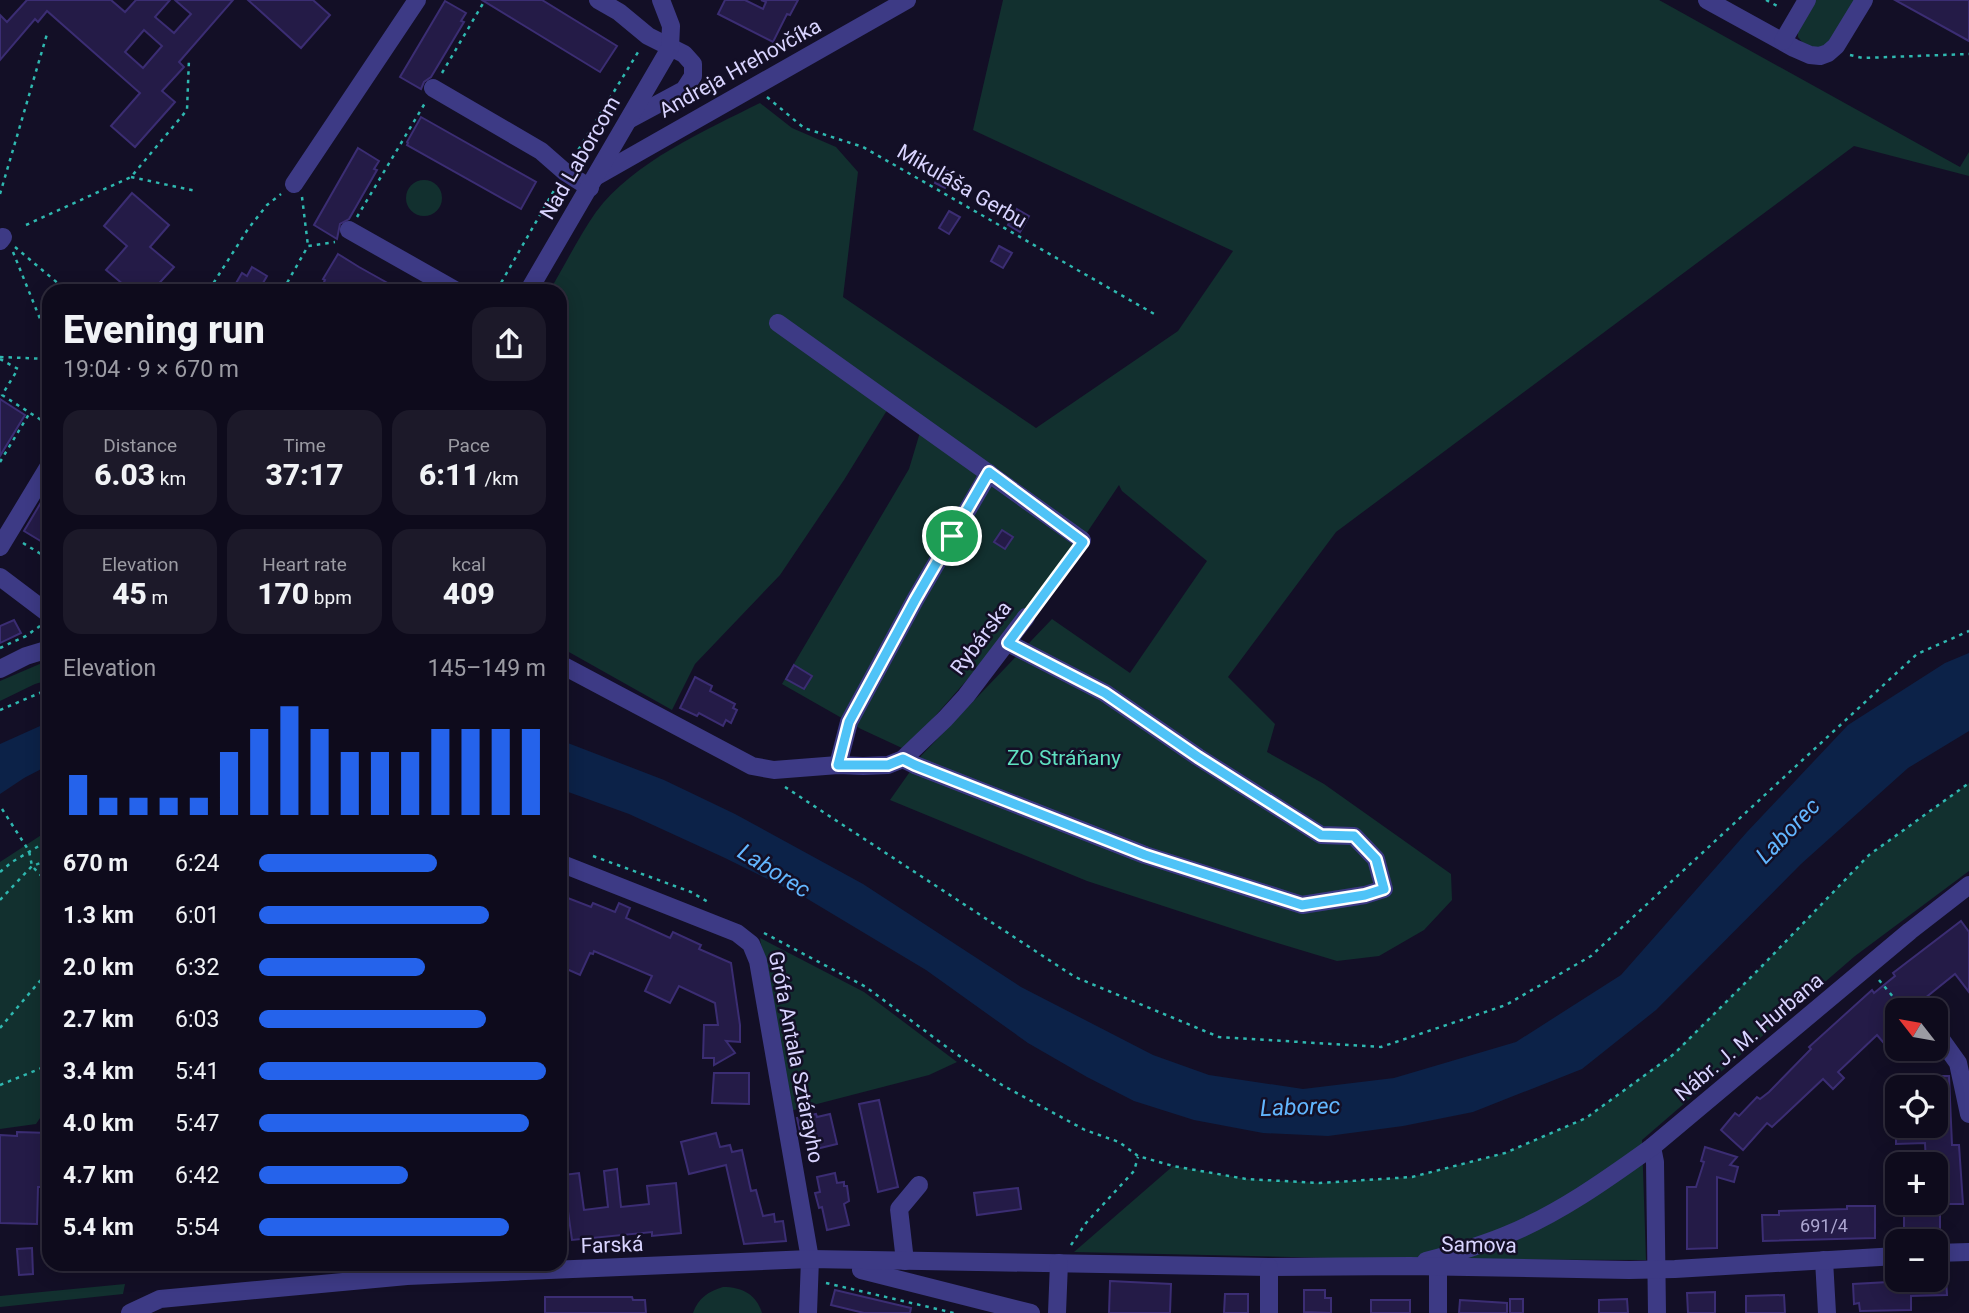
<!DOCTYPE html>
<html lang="en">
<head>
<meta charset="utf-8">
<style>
  :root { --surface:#0e0b1c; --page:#1c1929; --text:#f1f3f6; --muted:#9b9ba3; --line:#2e2b3b; --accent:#2563eb }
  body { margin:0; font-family:Roboto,sans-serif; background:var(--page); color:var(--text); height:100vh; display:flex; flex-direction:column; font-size:26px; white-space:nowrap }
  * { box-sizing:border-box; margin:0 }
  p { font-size:23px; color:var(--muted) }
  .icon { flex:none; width:38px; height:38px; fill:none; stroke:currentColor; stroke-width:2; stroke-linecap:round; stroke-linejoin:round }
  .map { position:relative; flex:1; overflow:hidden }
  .side { position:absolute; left:42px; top:284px; width:525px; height:987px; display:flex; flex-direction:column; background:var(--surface); border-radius:21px; box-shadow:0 4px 18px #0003,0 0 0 2px var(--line) }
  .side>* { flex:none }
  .needle { width:46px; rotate:301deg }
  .tools { position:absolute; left:1885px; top:998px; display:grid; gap:14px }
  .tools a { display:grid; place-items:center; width:63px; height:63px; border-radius:14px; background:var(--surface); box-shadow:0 4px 18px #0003,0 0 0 2px var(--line); font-size:35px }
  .pin { position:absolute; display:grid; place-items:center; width:60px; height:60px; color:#fff; margin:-30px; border:4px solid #fff; border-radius:50%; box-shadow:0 2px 7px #0007 }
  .round { display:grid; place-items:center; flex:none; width:74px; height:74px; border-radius:21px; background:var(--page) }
  .headline { display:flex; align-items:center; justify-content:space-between; height:119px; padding:0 21px }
  h1 { font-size:38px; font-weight:800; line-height:52px }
  .stats { display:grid; grid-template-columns:repeat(3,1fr); gap:10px; height:119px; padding:7px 21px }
  .stats div { display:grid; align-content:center; border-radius:18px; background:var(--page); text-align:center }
  .stats b { font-size:30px; font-weight:800 }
  .stats small { font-size:19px; font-weight:400 }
  .stats p { font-size:19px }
  .chart { height:196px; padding:14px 21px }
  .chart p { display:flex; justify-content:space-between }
  .chart svg { width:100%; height:126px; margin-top:7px; stroke:var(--accent); stroke-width:6 }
  ul { padding:0 21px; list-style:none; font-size:23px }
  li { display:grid; grid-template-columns:112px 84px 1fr; align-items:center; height:52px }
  li i { height:18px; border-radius:9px; background:var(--accent) }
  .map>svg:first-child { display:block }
  .green { fill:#12302f }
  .water { fill:#0c2248 }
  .building { fill:#241b47; stroke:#3b2d73; stroke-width:2; fill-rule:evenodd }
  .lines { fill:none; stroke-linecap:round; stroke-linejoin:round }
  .path { stroke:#2fb8b0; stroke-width:2.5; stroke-dasharray:3.5 5; stroke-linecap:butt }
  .minor { stroke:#3d3a85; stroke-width:18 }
  .route-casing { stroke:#fff; stroke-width:14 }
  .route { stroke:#4fc3f7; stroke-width:9 }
  .labels { text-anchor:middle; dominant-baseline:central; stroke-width:5; stroke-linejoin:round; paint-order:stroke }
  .number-label { font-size:18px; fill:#aca6d1 }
  .street-label { font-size:21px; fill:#d9d4ff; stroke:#130f26 }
  .park-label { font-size:21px; fill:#5fe0c0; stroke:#130f26 }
  .water-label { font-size:23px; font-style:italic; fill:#62b6ff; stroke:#130f26 }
</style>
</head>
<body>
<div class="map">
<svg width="1969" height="1313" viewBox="0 0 1969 1313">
  <rect width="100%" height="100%" fill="#130f26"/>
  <!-- green -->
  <g class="green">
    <path d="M 1003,0 L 1659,0 L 1960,167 L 1969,152 L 1969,176 L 1854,146 L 1336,532 L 1228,677 L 1275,724 L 1267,752 L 1324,784 L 1451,874 L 1452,900 L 1424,930 L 1379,956 L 1337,961 L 1258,937 L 1087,881 L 890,800 L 921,756 L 1052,619 L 1130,673 L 1207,561 L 1122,491 L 1119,485 L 1084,537 L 973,673 L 929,723 L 902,748 L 861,729 L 782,684 L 909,469 L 921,429 L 889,407 L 844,480 L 780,575 L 695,664 L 672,710 L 560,647 L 560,290 L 550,290 C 565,265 579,236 596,212 C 633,162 706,130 760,103 L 792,128 L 836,147 L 858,172 L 843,297 L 1036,428 L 1178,331 L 1233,251 L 973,130 Z"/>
    <polygon points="1812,0 1857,0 1832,40 1819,49 1811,49 1803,43 1798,37 1798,29"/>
    <circle cx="424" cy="198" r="18"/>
    <polygon points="49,660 49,680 35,684 0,701 0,681"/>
    <polygon points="1969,783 1969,871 1855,956 1642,1140 1646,1260 1377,1259 1074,1252 1173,1166 1246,1179 1320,1183 1412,1177 1505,1153 1586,1118 1674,1053 1763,965 1869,855"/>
    <polygon points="49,830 49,1112 42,1115 36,1124 0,1129 0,862"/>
    <polygon points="760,938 864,992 957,1062 929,1075 790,1111"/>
    <polygon points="125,1284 123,1294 0,1307 0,1296"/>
    <path d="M 723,1287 C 742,1287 756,1294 762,1313 L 693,1313 C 698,1298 709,1291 723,1287 Z"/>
  </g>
  <!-- water -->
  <g class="water">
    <polygon points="1969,653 1969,731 1908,768 1801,864 1656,1010 1582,1069 1473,1112 1403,1126 1328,1136 1263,1133 1194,1120 1134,1101 1087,1077 1028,1043 926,970 806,898 725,858 629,814 560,789 560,740 664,780 735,814 863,884 1021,987 1153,1055 1209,1075 1303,1089 1394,1078 1516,1042 1621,975 1747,832 1848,725 1945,663"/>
    <polygon points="49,722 49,765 24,778 0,794 0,744"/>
  </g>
  <!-- building -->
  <g class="building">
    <path d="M 27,0 L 111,0 L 125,12 L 136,0 L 170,0 L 155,17 L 174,33 L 191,14 L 175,0 L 233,0 L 179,62 L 184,67 L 162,91 L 175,102 L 135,147 L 111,126 L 140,93 L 47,11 L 38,22 L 35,19 L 0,60 L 0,15 L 7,22 ZM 144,30 L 162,46 L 143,68 L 125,52 Z"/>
    <polygon points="248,0 313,0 330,15 301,48"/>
    <polygon points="482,0 542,0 617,46 600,72"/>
    <polygon points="725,0 745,0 763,9 766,2 761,0 798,0 790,15 787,14 773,42 718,14"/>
    <polygon points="1895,0 1969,0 1969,41"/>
    <polygon points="445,1 466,13 461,21 464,22 431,77 424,82 421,89 400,77"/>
    <polygon points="421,117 536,182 521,209 407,145 408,143 407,142"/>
    <polygon points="358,148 379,161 374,169 377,170 349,219 340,224 337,239 314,225"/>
    <polygon points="942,168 953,174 945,188 935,183"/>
    <polygon points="132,193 169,225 150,247 174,267 153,290 130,290 106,270 127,246 104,226"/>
    <polygon points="1017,209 1029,216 1020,232 1008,225"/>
    <polygon points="949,211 960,217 949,234 939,228"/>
    <polygon points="999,246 1012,253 1003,268 991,261"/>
    <polygon points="338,254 359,267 400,290 338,290 324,282 325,280 323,279"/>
    <polygon points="252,267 267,276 259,290 249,286 246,290 232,290 242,273 247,276"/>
    <polygon points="0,399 25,415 0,456"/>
    <polygon points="49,489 49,546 24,531"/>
    <polygon points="1002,530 1013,537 1005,549 994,542"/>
    <polygon points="14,620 21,633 0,643 0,626"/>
    <polygon points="794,665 812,676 804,689 786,679"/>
    <polygon points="695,677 712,686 710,691 735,704 733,708 737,710 731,723 726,720 723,726 699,713 697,716 680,708"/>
    <polygon points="560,895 591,907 593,903 615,912 619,903 630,908 626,918 670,938 673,932 701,945 699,949 731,963 740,1025 740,1042 726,1041 735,1053 714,1065 714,1058 703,1058 704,1025 718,1025 715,1003 679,986 670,1003 645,991 652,976 594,951 593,954 590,953 580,975 560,966"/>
    <polygon points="1961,921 1969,932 1969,992 1955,974 1919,1003 1924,1010 1897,1010 1897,1013 1885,1024 1893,1033 1883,1042 1877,1035 1838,1072 1844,1078 1833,1089 1823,1079 1772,1127 1767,1123 1743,1150 1721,1130 1735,1113 1739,1116 1757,1097 1760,1099 1769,1092 1811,1049 1809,1047 1872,990 1874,993 1895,976 1893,973"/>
    <polygon points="714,1073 749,1073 749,1104 712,1103"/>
    <polygon points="1936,1076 1949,1076 1952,1145 1959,1145 1963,1204 1936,1204 1936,1164 1926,1164 1925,1143 1896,1144 1896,1131 1921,1129 1921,1125 1936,1125"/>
    <polygon points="879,1100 898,1187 878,1192 859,1104"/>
    <polygon points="816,1114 817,1117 830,1114 837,1144 812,1150 808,1134 801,1136 797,1118"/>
    <polygon points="17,1132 49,1133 49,1187 38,1187 37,1224 0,1223 0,1135 17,1136"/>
    <polygon points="716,1133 720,1147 730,1145 732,1152 742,1150 751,1191 756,1190 763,1216 774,1214 775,1222 783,1221 786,1241 744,1244 726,1165 689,1174 681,1142"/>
    <polygon points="1705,1147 1737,1157 1730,1165 1738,1167 1734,1182 1717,1177 1717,1248 1687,1249 1687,1187 1696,1187 1704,1162 1701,1161"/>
    <polygon points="617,1169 621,1207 649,1204 647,1186 676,1183 681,1233 652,1236 652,1232 572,1240 566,1197 560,1198 560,1184 565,1183 563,1175 579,1173 584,1210 608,1207 604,1171"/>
    <polygon points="835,1173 837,1183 844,1182 844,1186 847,1186 849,1201 844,1204 849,1225 827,1230 822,1207 819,1208 815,1193 820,1192 817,1177"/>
    <polygon points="1018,1188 1021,1209 977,1215 974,1193"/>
    <polygon points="1847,1206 1875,1206 1875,1238 1763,1241 1762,1215 1779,1215 1779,1211 1847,1209"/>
    <polygon points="1940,1212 1940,1241 1904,1241 1904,1213"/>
    <polygon points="32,1248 33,1274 19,1275 17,1249"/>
    <polygon points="1907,1279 1946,1279 1947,1295 1911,1296 1911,1310 1860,1311 1859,1303 1854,1304 1853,1284 1907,1281"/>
    <polygon points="1110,1281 1171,1284 1170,1313 1109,1313"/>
    <polygon points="835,1290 911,1308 910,1313 864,1313 831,1305"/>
    <polygon points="1304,1290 1325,1290 1325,1298 1331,1298 1331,1313 1304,1312"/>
    <polygon points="1715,1292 1715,1313 1688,1313 1687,1293"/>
    <polygon points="1225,1294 1248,1294 1248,1313 1224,1313"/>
    <polygon points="1784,1295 1785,1313 1746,1313 1746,1296"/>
    <polygon points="545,1297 632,1297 633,1300 645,1300 646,1313 545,1313"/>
    <rect x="1510" y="1299" width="13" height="14"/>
    <polygon points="1627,1299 1628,1313 1599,1313 1599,1300"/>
    <rect x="1371" y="1300" width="39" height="13"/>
    <polygon points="1460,1300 1507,1303 1507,1313 1459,1313"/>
  </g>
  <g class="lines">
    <!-- path -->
    <g class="path">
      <polyline points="1766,0 1781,8"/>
      <polyline points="1850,55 1863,58 1969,54"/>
      <polyline points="442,73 485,0"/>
      <polyline points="767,97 804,128 863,147 1156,315"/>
      <polyline points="574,157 640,49"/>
      <polyline points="131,177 196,191"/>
      <polyline points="0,194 47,34"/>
      <polyline points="302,197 308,246"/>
      <polyline points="357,217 425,103"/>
      <polyline points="26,225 131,177 187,110 189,59"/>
      <polyline points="15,247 66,290"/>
      <polyline points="13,252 49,341"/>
      <polyline points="209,290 248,229 267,205 281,194"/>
      <polyline points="283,290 308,246 335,242"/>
      <polyline points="497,290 556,187"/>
      <polyline points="0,357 49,359"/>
      <polyline points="0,359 18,369 2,395 49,425"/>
      <polyline points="0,462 29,414"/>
      <polyline points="23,543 49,559"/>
      <polyline points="1037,603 1075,553"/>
      <polyline points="0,648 26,636 40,626"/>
      <polyline points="0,710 49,689"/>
      <polyline points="785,787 1075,977 1219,1037 1381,1047 1506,1005 1591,956 1917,654 1969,631"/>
      <polyline points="2,809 29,851 32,866 49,884"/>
      <polyline points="593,856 691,892 710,903"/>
      <polyline points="0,872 12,862 49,840"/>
      <polyline points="0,900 32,866 49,860"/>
      <polyline points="764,933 866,987 952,1051 1002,1085 1085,1130 1119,1142 1138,1156 1173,1166 1246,1179 1320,1183 1412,1177 1505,1153 1586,1118 1674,1054 1763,965 1869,855 1969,783"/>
      <polyline points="1879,980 1904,1010"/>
      <polyline points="0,1028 39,982 49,973"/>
      <polyline points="0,1085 49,1065"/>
      <polyline points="1071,1245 1086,1223 1134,1171 1138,1157"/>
      <polyline points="826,1283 954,1313"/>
    </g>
    <!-- minor -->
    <g class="minor">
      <polyline points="598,0 619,12 648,36 684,54 693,64 693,76 684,90 630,119"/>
      <polyline points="1707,0 1794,48 1810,55 1820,56 1828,53 1836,46 1864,0"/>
      <polyline points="1783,41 1807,0"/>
      <polyline points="433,88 541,151 565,172 590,188"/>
      <polyline points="597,176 907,0"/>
      <polyline points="294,184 417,0"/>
      <polyline points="349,230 455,290"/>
      <polyline points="0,241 3,237"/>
      <polyline points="529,290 670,48 671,26 661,0"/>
      <polyline points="778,323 1082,540"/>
      <polyline points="0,547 49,466"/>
      <polyline points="0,577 49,614"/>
      <polyline points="560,664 752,766 774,770 838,765 863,766 888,765 903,759 945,719 966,696 1026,617"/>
      <polyline points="0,669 26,656 49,649"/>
      <polyline points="903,759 915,765 1145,855 1302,905 1365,895 1384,889 1376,859 1354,836 1321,835 1198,757 1105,693 1008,643"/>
      <polyline points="838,765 849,722 915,600 989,473"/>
      <polyline points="560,863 737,933 751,944 758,961 810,1259 808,1313"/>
      <polyline points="1938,1035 1958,1063 1969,1114"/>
      <polyline points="1652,1147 1655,1162 1657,1313"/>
      <polyline points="1936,1253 1969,1252"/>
      <polyline points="1824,1260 1827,1313"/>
      <polyline points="905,1261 899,1209 919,1185"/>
      <path d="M 1426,1261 C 1452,1254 1479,1246 1504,1236 C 1557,1215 1606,1180 1652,1147 L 1910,931 L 1969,885"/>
      <polyline points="1438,1267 1438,1313"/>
      <polyline points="861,1270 1031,1313"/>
      <polyline points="130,1313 160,1299 407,1276 810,1259 1269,1267 1410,1266 1629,1270 1675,1269 1897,1256"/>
      <polyline points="1057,1313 1059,1263"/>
      <polyline points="1269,1313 1269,1267"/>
    </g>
  </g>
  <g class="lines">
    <defs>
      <polygon id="route" points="989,472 1083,542 1008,643 1105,693 1198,757 1321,835 1354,836 1376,859 1384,889 1365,895 1302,905 1145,855 915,765 903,759 888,765 838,765 849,722 915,600"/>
    </defs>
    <!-- route casing -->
    <use href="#route" class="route-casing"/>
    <!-- route -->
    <use href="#route" class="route"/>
  </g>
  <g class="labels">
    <!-- number labels -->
    <g class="number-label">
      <text x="1824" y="1225">691/4</text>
    </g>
    <!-- street labels -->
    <g class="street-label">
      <text transform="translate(740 68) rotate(-29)">Andreja Hrehovčíka</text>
      <text transform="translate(580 158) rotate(-60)">Nad Laborcom</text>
      <text transform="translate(962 186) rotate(30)">Mikuláša Gerbu</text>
      <text transform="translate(981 638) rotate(-53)">Rybárska</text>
      <text transform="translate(1749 1037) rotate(-40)">Nábr. J. M. Hurbana</text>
      <text transform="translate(796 1057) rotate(79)">Grófa Antala Sztárayho</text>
      <text transform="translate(612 1245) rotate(-2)">Farská</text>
      <text transform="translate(1479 1245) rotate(1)">Samova</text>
    </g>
    <!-- park labels -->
    <g class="park-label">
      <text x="1064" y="758">ZO Stráňany</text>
    </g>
    <!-- water labels -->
    <g class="water-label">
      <text transform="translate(1788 831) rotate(-46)">Laborec</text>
      <text transform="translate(774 871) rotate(32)">Laborec</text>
      <text transform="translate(1300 1107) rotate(-2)">Laborec</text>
    </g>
  </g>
</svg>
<div class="tools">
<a><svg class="needle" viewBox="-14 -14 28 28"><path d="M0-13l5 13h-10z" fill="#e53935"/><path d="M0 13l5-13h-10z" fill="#9b9ba3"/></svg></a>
<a><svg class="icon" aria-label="locate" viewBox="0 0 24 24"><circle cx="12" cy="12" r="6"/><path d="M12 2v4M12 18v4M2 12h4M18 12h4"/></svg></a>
<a>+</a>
<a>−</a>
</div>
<div class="pin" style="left:952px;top:536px;background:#1e9e55"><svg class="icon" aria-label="arrive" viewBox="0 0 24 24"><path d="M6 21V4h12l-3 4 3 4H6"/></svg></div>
<section class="side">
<div class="headline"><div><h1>Evening run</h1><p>19:04 · 9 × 670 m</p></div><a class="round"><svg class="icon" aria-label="share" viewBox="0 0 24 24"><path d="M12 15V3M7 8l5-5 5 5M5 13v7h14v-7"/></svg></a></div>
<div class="stats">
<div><p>Distance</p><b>6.03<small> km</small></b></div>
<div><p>Time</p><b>37:17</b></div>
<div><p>Pace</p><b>6:11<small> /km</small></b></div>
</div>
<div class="stats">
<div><p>Elevation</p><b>45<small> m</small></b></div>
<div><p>Heart rate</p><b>170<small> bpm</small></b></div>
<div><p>kcal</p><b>409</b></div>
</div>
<div class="chart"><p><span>Elevation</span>145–149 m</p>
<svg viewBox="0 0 160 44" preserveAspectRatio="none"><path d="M5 44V30M15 44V38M25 44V38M35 44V38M45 44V38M55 44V22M65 44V14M75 44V6M85 44V14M95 44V22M105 44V22M115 44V22M125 44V14M135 44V14M145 44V14M155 44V14"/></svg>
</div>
<ul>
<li><b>670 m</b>6:24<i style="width:62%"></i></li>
<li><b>1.3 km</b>6:01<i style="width:80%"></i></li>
<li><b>2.0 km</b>6:32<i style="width:58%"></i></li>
<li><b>2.7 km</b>6:03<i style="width:79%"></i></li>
<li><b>3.4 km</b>5:41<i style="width:100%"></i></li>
<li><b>4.0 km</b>5:47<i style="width:94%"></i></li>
<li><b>4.7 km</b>6:42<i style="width:52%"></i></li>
<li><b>5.4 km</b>5:54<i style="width:87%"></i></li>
</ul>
</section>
</div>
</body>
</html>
